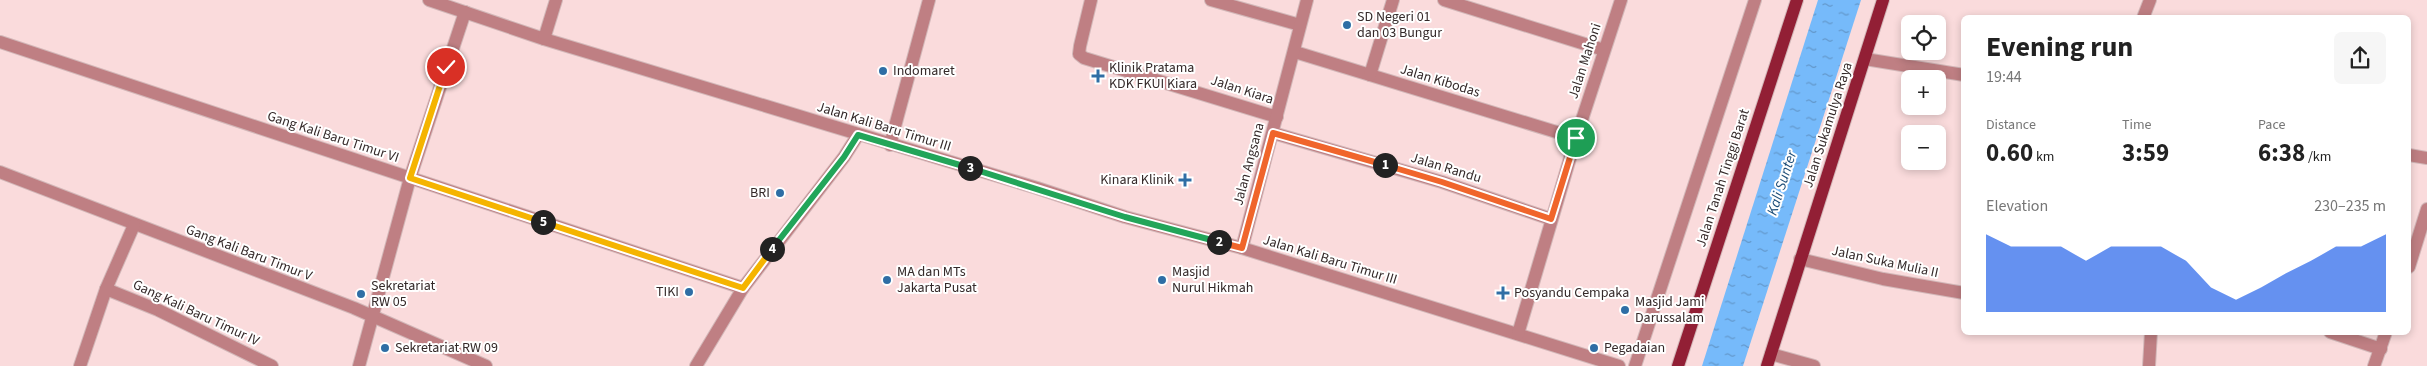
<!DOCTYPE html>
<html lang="en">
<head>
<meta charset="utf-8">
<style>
  :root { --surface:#fff; --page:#f6f6f6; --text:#222; --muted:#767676; --accent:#2563eb }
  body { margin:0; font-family:"Source Sans 3",sans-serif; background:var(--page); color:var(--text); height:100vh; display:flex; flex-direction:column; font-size:19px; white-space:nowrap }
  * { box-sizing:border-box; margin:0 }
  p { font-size:16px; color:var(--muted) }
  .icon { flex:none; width:28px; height:28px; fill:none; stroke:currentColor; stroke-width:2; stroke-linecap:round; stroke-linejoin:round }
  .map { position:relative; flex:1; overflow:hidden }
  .panel { position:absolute; left:1961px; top:15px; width:450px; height:320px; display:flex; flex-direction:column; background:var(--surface); border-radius:8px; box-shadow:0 2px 8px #0003 }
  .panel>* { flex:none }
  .fabs { position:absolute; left:1901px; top:15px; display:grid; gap:10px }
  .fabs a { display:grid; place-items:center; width:45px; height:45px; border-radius:8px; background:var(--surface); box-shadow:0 2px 8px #0003; font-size:25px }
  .pin { position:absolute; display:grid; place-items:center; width:42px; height:42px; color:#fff; margin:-21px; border:2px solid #fff; border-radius:50%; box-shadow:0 1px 5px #0007 }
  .km { position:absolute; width:25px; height:25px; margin:-12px; border-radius:50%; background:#222; color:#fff; font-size:14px; line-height:25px; text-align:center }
  .round { display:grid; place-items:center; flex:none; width:52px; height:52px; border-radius:8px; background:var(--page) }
  .summary { display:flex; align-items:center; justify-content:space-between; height:85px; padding:0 25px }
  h1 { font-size:28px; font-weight:700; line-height:38px }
  .metrics { display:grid; grid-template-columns:repeat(3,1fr); gap:8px; height:85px; padding:5px 25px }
  .metrics div { display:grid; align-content:center }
  .metrics b { font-size:25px; font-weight:700 }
  .metrics small { font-size:14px; font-weight:400 }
  .metrics p { font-size:14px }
  .chart { height:140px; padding:10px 25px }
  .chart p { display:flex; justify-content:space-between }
  .chart svg { width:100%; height:90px; margin-top:5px; fill:var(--accent); opacity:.7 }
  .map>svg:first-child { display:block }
  .water { fill:url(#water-ripples) }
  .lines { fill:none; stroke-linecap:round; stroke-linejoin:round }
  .minor-casing { stroke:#d2b7b8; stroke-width:14 }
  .major-casing { stroke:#d2b7b8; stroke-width:14 }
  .minor { stroke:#bf7f83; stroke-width:12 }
  .major { stroke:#921f35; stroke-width:12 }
  .split-1-casing { stroke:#fff; stroke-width:10 }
  .split-2-casing { stroke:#fff; stroke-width:10 }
  .split-3-casing { stroke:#fff; stroke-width:10 }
  .split-4-casing { stroke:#fff; stroke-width:10 }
  .split-5-casing { stroke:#fff; stroke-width:10 }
  .split-6-casing { stroke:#fff; stroke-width:10 }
  .split-1 { stroke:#f0652b; stroke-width:6 }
  .split-2 { stroke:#f0652b; stroke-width:6 }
  .split-3 { stroke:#22a559; stroke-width:6 }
  .split-4 { stroke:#22a559; stroke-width:6 }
  .split-5 { stroke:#f5b400; stroke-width:6 }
  .split-6 { stroke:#f5b400; stroke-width:6 }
  .poi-dot { fill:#2f6ea5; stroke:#fff; stroke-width:2 }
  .labels { text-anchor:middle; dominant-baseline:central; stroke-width:4; stroke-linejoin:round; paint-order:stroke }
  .poi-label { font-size:14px; fill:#342929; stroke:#fff; text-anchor:start }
  .street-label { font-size:14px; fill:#342929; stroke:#fff }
  .water-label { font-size:15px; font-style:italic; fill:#1f4f79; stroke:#fff }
</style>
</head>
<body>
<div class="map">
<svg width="2427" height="366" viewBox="0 0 2427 366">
  <defs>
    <pattern id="water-ripples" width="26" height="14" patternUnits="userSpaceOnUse" patternTransform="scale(1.25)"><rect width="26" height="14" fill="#76bafa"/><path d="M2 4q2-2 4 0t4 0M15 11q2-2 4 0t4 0" fill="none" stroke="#6297ca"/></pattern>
  </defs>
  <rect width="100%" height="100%" fill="#fadbdc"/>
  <!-- water -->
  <polygon class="water" points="1818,0 1861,0 1743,366 1702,366"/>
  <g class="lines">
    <defs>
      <g id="minor">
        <polyline points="429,0 544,39 1037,188 1125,217 1242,248 1619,366"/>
        <polyline points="1091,0 1080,46 1079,54 1084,58 1277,117"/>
        <polyline points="1211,0 1300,25"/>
        <polyline points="1444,0 1604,50"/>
        <polyline points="2143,18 2150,0"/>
        <polyline points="544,39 556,0"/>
        <polyline points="0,42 743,288"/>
        <polyline points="1295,52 1576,138"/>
        <polyline points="1865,59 1964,75"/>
        <polyline points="1370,75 1393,0"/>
        <polyline points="1273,133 1442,182 1551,219"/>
        <polyline points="890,145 929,0"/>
        <polyline points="2409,155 2427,158"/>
        <polyline points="0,172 354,308 486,366"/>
        <polyline points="1242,248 1307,0"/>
        <polyline points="1800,259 1883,279 1964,293"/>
        <polyline points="2409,267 2427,209"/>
        <polyline points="106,289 158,310 272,366"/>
        <polyline points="2330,332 2381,349"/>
        <polyline points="1518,334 1576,138 1621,0"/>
        <polyline points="1771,354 1814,366"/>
        <polyline points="80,366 106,289 134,225"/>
        <polyline points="359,366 410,178 465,12"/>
        <polyline points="696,366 743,288 844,157 858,135"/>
        <polyline points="1635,366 1755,0"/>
        <polyline points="2149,366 2151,332"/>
        <polyline points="2374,366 2386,332"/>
      </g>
      <g id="major">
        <polyline points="1678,366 1797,0"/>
        <polyline points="1767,366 1883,0"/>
      </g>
    </defs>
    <!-- minor casing -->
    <use href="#minor" class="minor-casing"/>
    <!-- major casing -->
    <use href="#major" class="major-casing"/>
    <!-- minor -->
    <use href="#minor" class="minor"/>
    <!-- major -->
    <use href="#major" class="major"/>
  </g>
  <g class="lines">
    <defs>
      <polyline id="split-1" points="1385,165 1442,182 1551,219 1576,138"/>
      <polyline id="split-2" points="1219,242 1242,248 1273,133 1385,165"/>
      <polyline id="split-3" points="970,168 1125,217 1219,242"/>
      <polyline id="split-4" points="772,249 844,157 858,135 970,168"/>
      <polyline id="split-5" points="543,222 743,288 772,249"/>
      <polyline id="split-6" points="446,67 410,178 543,222"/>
    </defs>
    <!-- split-1 casing -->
    <use href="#split-1" class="split-1-casing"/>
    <!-- split-2 casing -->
    <use href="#split-2" class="split-2-casing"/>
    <!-- split-3 casing -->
    <use href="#split-3" class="split-3-casing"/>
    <!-- split-4 casing -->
    <use href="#split-4" class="split-4-casing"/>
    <!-- split-5 casing -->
    <use href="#split-5" class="split-5-casing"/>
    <!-- split-6 casing -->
    <use href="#split-6" class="split-6-casing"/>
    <!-- split-1 -->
    <use href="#split-1" class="split-1"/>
    <!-- split-2 -->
    <use href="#split-2" class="split-2"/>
    <!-- split-3 -->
    <use href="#split-3" class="split-3"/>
    <!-- split-4 -->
    <use href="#split-4" class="split-4"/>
    <!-- split-5 -->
    <use href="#split-5" class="split-5"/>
    <!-- split-6 -->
    <use href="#split-6" class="split-6"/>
  </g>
  <!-- markers -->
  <g class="poi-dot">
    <circle cx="1347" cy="25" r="5"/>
    <circle cx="883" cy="71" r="5"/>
    <path d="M1095.5 68.5h5v5h5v5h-5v5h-5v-5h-5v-5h5z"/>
    <path d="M1182.5 172.5h5v5h5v5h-5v5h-5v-5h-5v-5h5z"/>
    <circle cx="780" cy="193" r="5"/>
    <circle cx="887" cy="280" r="5"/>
    <circle cx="1162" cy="280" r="5"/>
    <circle cx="689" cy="292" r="5"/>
    <path d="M1500.5 285.5h5v5h5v5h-5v5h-5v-5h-5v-5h5z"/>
    <circle cx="361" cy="294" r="5"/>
    <circle cx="1625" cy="310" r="5"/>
    <circle cx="385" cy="348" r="5"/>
    <circle cx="1594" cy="348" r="5"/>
  </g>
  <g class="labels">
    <!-- poi labels -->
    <g class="poi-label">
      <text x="1357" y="17">SD Negeri 01<tspan x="1357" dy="16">dan 03 Bungur</tspan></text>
      <text x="1109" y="68">Klinik Pratama<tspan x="1109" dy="16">KDK FKUI Kiara</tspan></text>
      <text x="893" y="71">Indomaret</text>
      <text x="1174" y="180" text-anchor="end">Kinara Klinik</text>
      <text x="770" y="193" text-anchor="end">BRI</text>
      <text x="897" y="272">MA dan MTs<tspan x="897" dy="16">Jakarta Pusat</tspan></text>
      <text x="1172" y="272">Masjid<tspan x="1172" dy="16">Nurul Hikmah</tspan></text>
      <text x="371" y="286">Sekretariat<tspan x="371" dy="16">RW 05</tspan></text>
      <text x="679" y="292" text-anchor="end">TIKI</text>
      <text x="1514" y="293">Posyandu Cempaka</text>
      <text x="1635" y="302">Masjid Jami<tspan x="1635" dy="16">Darussalam</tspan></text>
      <text x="395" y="348">Sekretariat RW 09</text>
      <text x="1604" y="348">Pegadaian</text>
    </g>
    <!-- street labels -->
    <g class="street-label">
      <text transform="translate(1585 61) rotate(-72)">Jalan Mahoni</text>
      <text transform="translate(1440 81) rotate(17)">Jalan Kibodas</text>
      <text transform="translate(1242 90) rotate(18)">Jalan Kiara</text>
      <text transform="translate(1828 125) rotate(-72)">Jalan Sukamulya Raya</text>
      <text transform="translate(884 127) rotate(17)">Jalan Kali Baru Timur III</text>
      <text transform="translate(333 137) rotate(18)">Gang Kali Baru Timur VI</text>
      <text transform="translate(1249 164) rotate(-75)">Jalan Angsana</text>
      <text transform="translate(1446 168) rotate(17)">Jalan Randu</text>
      <text transform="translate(1723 178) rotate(-72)">Jalan Tanah Tinggi Barat</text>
      <text transform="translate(249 253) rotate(21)">Gang Kali Baru Timur V</text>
      <text transform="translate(1330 260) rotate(17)">Jalan Kali Baru Timur III</text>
      <text transform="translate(1885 262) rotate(12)">Jalan Suka Mulia II</text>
      <text transform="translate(196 313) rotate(25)">Gang Kali Baru Timur IV</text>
    </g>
    <!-- water labels -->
    <g class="water-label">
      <text transform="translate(1782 183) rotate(-72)">Kali Sunter</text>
    </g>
  </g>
</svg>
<div class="fabs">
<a><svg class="icon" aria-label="locate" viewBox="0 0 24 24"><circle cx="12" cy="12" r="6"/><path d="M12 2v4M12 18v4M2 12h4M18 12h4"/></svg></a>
<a>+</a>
<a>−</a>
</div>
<div class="pin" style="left:1576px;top:138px;background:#1e9e55"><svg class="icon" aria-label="arrive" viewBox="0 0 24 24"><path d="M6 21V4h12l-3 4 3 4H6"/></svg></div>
<div class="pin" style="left:446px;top:67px;background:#d93025"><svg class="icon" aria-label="check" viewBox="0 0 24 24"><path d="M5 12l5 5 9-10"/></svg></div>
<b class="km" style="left:1385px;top:165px">1</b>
<b class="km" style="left:1219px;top:242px">2</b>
<b class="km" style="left:970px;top:168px">3</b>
<b class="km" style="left:772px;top:249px">4</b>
<b class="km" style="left:543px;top:222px">5</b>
<section class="panel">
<div class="summary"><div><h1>Evening run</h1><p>19:44</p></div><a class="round"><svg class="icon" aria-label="share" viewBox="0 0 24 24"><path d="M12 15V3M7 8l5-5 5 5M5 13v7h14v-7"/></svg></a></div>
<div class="metrics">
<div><p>Distance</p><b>0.60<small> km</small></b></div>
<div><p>Time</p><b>3:59</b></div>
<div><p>Pace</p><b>6:38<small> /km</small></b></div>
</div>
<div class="chart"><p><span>Elevation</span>230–235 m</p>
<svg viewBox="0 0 160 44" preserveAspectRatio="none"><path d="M0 44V6L10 12L20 12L30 12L40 19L50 12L60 12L70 12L80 19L90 32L100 38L110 32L120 25L130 19L140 12L150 12L160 6V44z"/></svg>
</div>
</section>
</div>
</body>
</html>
